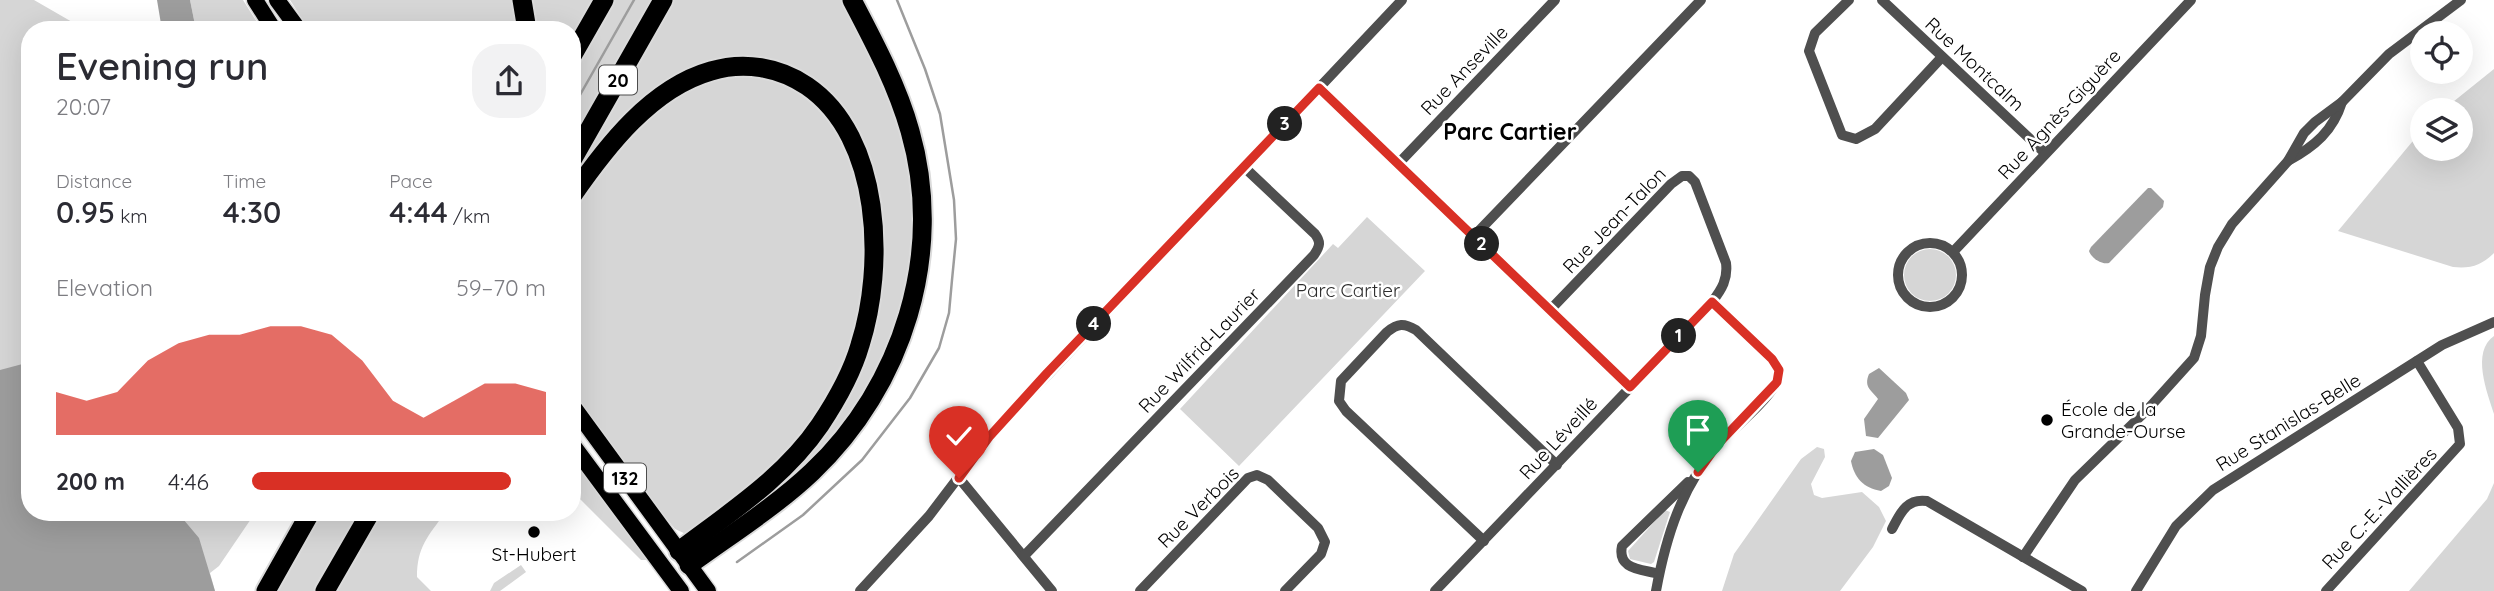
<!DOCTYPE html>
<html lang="en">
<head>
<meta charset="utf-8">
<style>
  :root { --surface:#fff; --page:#f2f2f3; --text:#2b2b33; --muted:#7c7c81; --accent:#d93025 }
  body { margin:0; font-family:Quicksand,sans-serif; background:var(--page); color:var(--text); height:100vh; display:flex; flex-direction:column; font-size:26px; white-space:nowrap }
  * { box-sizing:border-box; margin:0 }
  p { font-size:23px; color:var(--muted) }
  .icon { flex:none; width:38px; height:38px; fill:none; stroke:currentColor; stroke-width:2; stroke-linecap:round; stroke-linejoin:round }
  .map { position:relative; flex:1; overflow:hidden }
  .drawer { position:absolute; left:21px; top:21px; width:560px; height:500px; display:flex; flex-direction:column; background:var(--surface); border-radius:28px; box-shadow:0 7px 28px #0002 }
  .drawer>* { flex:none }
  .controls { position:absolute; left:2410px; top:21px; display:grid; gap:14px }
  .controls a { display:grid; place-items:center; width:63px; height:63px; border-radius:50%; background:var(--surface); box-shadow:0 7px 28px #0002; font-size:35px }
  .pin { position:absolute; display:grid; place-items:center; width:60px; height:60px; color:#fff; margin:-72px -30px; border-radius:50% 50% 50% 0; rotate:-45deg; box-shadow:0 0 7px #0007 }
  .pin .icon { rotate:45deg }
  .km { position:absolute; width:35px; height:35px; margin:-18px; border-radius:50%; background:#222; color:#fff; font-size:19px; line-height:35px; text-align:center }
  .round { display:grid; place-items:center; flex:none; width:74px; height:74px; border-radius:28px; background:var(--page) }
  .headline { display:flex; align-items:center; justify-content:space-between; height:119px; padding:0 35px }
  h1 { font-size:38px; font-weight:600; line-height:52px }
  .figures { display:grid; grid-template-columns:repeat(3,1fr); gap:10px; height:119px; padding:7px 35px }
  .figures div { display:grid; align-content:center }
  .figures b { font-size:30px; font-weight:600 }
  .figures small { font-size:19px; font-weight:400 }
  .figures p { font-size:19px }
  .chart { height:196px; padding:14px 35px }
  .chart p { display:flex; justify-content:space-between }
  .chart svg { width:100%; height:126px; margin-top:7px; fill:var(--accent); opacity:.7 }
  ul { padding:0 35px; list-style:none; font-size:23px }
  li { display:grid; grid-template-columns:112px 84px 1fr; align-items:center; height:52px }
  li i { height:18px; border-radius:9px; background:var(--accent) }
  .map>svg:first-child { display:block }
  .green { fill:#d6d6d6 }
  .water { fill:#9d9d9d }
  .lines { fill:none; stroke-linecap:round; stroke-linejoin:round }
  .stream { stroke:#9d9d9d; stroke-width:2.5 }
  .primary-casing { stroke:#dbdbdb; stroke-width:19 }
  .highway-casing { stroke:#dbdbdb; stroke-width:23 }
  .street { stroke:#4f4f4f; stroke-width:10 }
  .primary { stroke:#000; stroke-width:16 }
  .highway { stroke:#000; stroke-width:19 }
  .route-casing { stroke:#fff; stroke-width:14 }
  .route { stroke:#d93025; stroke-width:9 }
  .poi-dot { fill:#000; stroke:#fff; stroke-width:2.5 }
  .labels { text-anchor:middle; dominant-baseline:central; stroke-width:5; stroke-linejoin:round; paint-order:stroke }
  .shield { fill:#fff; stroke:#4c4c4c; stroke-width:2 }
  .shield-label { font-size:18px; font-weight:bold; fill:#000 }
  .street-label { font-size:19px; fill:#000; stroke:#fff }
  .park-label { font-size:19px; fill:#2d2d2d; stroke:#fff }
  .poi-label { font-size:19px; fill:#000; stroke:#fff; text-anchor:start }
  .quarter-label { font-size:23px; font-weight:bold; fill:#000; stroke:#fff }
</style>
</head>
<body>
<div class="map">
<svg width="2494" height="591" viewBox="0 0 2494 591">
  <rect width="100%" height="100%" fill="#fff"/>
  <!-- green -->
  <g class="green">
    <polygon points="0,0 34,0 86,30 30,30 30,462 0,439"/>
    <polygon points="190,0 243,0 262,30 196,30"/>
    <polygon points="290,0 513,0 519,30 309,30"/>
    <polygon points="529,0 592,0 572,34 572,30 534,30"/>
    <polygon points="615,0 654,0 572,143 572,75"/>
    <polygon points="674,0 845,0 877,61 907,143 915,239 901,319 868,394 816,460 726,532 853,377 875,198 809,79 692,72 572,188 572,177"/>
    <path d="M 2494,69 L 2494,253 C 2482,265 2471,269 2453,267 L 2338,231 L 2422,130 L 2422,149 L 2460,149 L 2460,110 L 2443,110 Z"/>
    <polygon points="746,74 766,77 797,88 834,122 849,155 859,191 866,261 856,335 833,391 786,456 688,535 675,529 646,495 572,398 572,209 619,150 645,122 667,103 700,84 724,76"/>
    <polygon points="1367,217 1425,271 1239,466 1180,409 1333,244 1338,248"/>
    <circle cx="1930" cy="275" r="26"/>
    <path d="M 2494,336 L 2494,414 C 2487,392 2471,352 2494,336 Z"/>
    <polygon points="1817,447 1824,449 1825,457 1811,484 1814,495 1822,498 1862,492 1879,507 1886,521 1873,547 1840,591 1722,591 1734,554 1801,459"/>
    <polygon points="572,456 648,559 648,560 641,560 572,491"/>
    <polygon points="2494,483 2494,591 2409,591 2487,499"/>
    <polygon points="1665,510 1670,512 1654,562 1651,564 1630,559 1628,551"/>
    <polygon points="77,513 255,513 219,566 210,573 215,591"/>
    <polygon points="320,513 358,513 317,591 275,591"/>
    <path d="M 382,513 L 445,513 C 428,536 417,547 417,577 L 431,591 L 337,591 Z"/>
    <polygon points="521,565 526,572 500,591 490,591 494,583"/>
  </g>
  <!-- water -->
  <g class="water">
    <polygon points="157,0 190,0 196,30 162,30"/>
    <path d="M 2148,188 L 2151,188 L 2164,201 L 2163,207 L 2109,263 C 2102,265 2091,258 2089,251 L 2091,247 Z"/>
    <polygon points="30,362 30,513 178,513 199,538 215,591 0,591 0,370"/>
    <path d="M 1879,368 L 1906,393 L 1909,400 L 1878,438 L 1866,436 L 1864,419 L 1878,399 C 1873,391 1863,388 1869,374 Z"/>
    <path d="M 1874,449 L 1883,455 L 1892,478 L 1889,486 L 1881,491 C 1863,488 1854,477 1851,461 L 1855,452 Z"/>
  </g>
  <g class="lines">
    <!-- stream -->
    <g class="stream">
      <polyline points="572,109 634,0"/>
      <polyline points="737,562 803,515 862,460 910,398 939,348 949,313 952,280 956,239 954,200 940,114 925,69 897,0"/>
    </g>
    <defs>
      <g id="primary">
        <polyline points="255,0 274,30"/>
        <polyline points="277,0 299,30"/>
        <polyline points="572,405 708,591"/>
        <polyline points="572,444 681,591"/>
      </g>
      <g id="highway">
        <polyline points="522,0 527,30"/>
        <polyline points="572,56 604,0"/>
        <polyline points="572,160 663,0"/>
        <path d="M 572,196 C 606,147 651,88 711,71 C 744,61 779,67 807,86 C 882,137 885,267 860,345 C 852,373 836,401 820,425 C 784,478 729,513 679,551"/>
        <path d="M 689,565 C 730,535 775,507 812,472 C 903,386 945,253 910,131 C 897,85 874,42 852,0"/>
        <polyline points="266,591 310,513"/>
        <polyline points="325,591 370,513"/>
      </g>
    </defs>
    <!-- primary casing -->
    <use href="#primary" class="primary-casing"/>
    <!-- highway casing -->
    <use href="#highway" class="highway-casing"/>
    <!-- street -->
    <g class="street">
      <polyline points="1849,0 1815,33 1809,51 1842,135 1856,139 1875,129 1942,57"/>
      <polyline points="1882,0 2045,153"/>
      <polyline points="1319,88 1630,387"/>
      <path d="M 2288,161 C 2315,146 2333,131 2342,102"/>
      <polyline points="1398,164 1555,0"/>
      <polyline points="1474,236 1701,0"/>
      <circle cx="1930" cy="275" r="32"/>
      <polyline points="1953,252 2191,0"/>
      <polyline points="959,478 1052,591"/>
      <path d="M 1892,529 C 1900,514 1906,498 1927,501 L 2082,591"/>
      <path d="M 1484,541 L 1346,411 L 1339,401 L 1341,381 L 1387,332 C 1398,323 1404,323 1416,330 L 1557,465"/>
      <path d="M 1024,556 L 1314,255 C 1320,246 1321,242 1315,234 L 1244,167"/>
      <polyline points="2023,557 2075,480 2148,409 2194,358 2201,336 2205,295 2210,267 2218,247 2232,224 2288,161 2304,133 2315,122 2342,102 2389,54 2461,0"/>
      <path d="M 1659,574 C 1642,569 1617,570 1622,546 L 1688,482"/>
      <polyline points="860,591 929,516 989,437 1402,0"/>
      <polyline points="1140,591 1248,478 1257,475 1268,480 1318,528 1325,542 1321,554 1285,591"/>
      <path d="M 1435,591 L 1712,302 C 1722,289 1728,279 1726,263 L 1695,182 L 1689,176 L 1682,176 L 1671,184 L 1551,309"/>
      <path d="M 1656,591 C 1666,536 1682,485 1720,443 C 1738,424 1762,406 1776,384 C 1781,375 1778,366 1772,359 L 1712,302"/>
      <polyline points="2136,591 2176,526 2213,490 2442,345 2494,322"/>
      <polyline points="2326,591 2460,444 2458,428 2417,361"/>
    </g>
    <!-- primary -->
    <use href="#primary" class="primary"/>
    <!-- highway -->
    <use href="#highway" class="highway"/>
  </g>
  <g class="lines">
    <defs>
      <polyline id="route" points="959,478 989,437 1047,373 1319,88 1630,387 1712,302 1772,359 1779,370 1777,382 1718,444 1698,472"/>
    </defs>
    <!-- route casing -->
    <use href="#route" class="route-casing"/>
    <!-- route -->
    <use href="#route" class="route"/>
  </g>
  <!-- markers -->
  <g class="poi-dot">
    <circle cx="2047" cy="420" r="7"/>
    <circle cx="534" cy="532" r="7"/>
  </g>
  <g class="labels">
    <!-- shield labels -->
    <g class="shield">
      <rect x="599" y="65.5" width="38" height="29" rx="5"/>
      <rect x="604" y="463.5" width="42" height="29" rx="5"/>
    </g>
    <g class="shield-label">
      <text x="618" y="80">20</text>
      <text x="625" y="478">132</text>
    </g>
    <!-- street labels -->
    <g class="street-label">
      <text transform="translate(1975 64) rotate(43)">Rue Montcalm</text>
      <text transform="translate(1464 70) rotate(-46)">Rue Anseville</text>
      <text transform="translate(2059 114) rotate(-47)">Rue Agnès-Giguère</text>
      <text transform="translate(1614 220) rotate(-46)">Rue Jean-Talon</text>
      <text transform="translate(1199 350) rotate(-46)">Rue Wilfrid-Laurier</text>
      <text transform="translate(2288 422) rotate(-32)">Rue Stanislas-Belle</text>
      <text transform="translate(1558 438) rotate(-47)">Rue Léveillé</text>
      <text transform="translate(1198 507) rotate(-45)">Rue Verbois</text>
      <text transform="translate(2379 508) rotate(-47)">Rue C.-E.-Vallières</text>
    </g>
    <!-- park labels -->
    <g class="park-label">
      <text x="1348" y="290">Parc Cartier</text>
    </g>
    <!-- poi labels -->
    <g class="poi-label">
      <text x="2061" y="409">École de la<tspan x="2061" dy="22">Grande-Ourse</tspan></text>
      <text x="534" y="554" text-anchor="middle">St-Hubert</text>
    </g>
    <!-- quarter labels -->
    <g class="quarter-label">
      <text x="1510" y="131">Parc Cartier</text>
    </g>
  </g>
</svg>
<div class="controls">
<a><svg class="icon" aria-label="locate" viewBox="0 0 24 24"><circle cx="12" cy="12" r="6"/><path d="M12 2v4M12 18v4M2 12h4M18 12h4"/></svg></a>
<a><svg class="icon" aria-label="layers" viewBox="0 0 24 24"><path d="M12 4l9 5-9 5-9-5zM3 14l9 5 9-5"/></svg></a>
</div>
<div class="pin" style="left:1698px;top:472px;background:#1e9e55"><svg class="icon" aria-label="arrive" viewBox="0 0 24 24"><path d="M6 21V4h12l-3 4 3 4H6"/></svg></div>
<div class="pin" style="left:959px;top:478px;background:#d93025"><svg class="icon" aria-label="check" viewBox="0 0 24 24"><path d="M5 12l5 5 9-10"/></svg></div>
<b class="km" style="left:1679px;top:336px">1</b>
<b class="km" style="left:1482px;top:244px">2</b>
<b class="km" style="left:1285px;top:124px">3</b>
<b class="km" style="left:1094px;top:324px">4</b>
<section class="drawer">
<div class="headline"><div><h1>Evening run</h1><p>20:07</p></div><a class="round"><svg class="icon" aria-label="share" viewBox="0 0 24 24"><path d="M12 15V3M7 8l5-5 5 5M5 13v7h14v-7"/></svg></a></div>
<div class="figures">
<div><p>Distance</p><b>0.95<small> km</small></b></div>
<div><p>Time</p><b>4:30</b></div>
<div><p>Pace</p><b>4:44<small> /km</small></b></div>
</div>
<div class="chart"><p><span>Elevation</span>59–70 m</p>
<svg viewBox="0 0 160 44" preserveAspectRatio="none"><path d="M0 44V29L10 32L20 29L30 18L40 12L50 9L60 9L70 6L80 6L90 9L100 18L110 32L120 38L130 32L140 26L150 26L160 29V44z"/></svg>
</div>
<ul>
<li><b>200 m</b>4:46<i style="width:88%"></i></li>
</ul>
</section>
</div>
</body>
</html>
